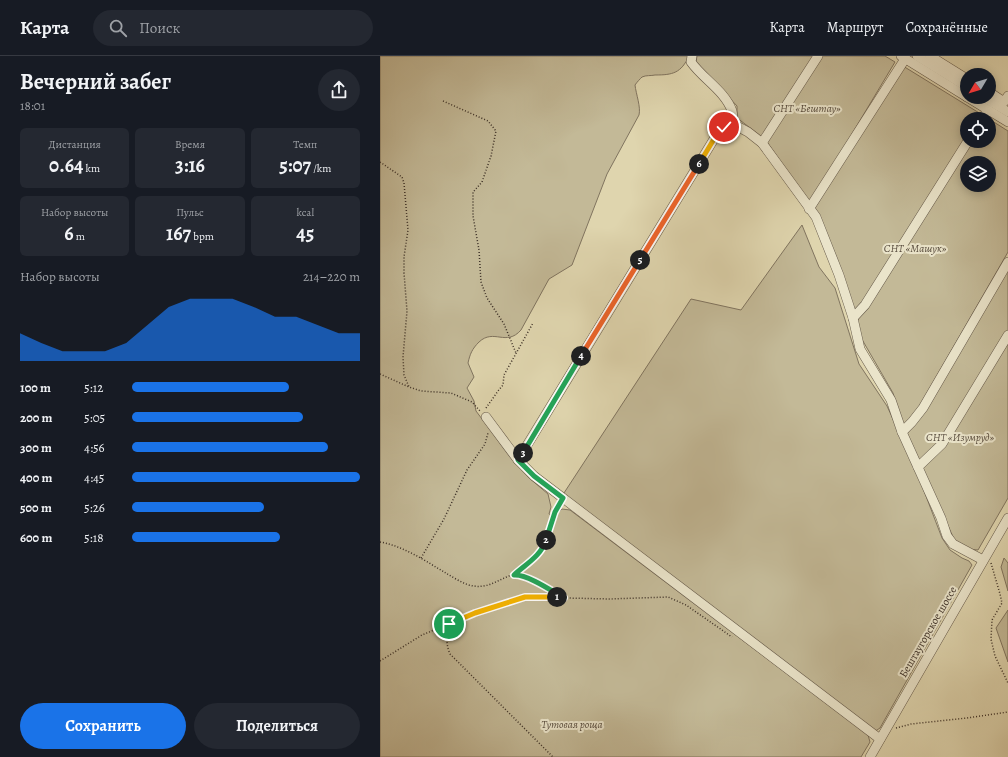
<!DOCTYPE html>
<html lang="ru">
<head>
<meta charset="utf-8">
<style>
  :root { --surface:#171b24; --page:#242831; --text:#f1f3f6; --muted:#9ea1a6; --line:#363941; --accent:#1a73e8 }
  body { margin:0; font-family:Alegreya,serif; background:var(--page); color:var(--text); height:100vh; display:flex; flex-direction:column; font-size:15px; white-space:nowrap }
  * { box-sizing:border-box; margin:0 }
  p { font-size:13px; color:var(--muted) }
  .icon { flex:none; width:22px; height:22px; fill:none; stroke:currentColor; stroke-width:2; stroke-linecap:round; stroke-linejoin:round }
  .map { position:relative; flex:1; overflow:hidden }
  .drawer { display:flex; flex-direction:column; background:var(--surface); width:380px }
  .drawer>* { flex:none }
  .needle { width:26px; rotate:232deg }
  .buttons { position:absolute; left:580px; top:12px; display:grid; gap:8px }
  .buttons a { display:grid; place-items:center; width:36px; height:36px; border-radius:50%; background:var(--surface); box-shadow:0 2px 10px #0003; font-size:20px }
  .pin { position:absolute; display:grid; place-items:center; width:34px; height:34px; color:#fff; margin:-17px; border:2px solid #fff; border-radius:50%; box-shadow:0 1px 4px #0007 }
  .km { position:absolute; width:20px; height:20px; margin:-10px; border-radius:50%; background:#222; color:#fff; font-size:11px; line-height:20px; text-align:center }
  .round { display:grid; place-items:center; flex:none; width:42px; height:42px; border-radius:21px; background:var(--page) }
  .headline { display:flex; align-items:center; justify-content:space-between; height:68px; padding:0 20px }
  h1 { font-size:22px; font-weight:700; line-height:30px }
  .figures { display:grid; grid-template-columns:repeat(3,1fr); gap:6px; height:68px; padding:4px 20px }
  .figures div { display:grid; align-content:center; border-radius:6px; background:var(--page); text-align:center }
  .figures b { font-size:20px; font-weight:700 }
  .figures small { font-size:11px; font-weight:400 }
  .figures p { font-size:11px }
  .chart { height:112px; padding:8px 20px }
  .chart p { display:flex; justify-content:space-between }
  .chart svg { width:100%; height:72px; margin-top:4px; fill:var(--accent); opacity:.7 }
  .button { display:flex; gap:8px; margin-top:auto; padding:8px 20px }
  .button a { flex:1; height:46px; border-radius:24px; background:var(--accent); color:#fff; font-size:16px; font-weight:700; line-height:46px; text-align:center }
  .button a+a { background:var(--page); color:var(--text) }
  ul { padding:0 20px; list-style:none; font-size:13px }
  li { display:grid; grid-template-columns:64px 48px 1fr; align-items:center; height:30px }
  li i { height:10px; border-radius:5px; background:var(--accent) }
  header { display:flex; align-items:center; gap:24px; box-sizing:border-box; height:56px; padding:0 20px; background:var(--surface); border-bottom:1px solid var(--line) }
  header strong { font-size:19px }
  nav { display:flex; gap:22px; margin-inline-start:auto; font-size:14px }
  .search { width:280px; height:36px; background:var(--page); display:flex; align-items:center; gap:10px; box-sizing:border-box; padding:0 14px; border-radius:22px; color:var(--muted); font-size:15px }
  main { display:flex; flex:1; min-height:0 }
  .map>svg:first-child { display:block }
  .green { fill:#c3b997; stroke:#80745f; fill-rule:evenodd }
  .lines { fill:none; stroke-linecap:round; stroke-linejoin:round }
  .minor-casing { stroke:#655949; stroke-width:10 }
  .path { stroke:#3c3027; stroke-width:1.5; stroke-dasharray:1 2; stroke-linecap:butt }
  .minor { stroke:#eae4ca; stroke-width:9 }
  .split-1-casing { stroke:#fff; stroke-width:8 }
  .split-2-casing { stroke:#fff; stroke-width:8 }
  .split-3-casing { stroke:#fff; stroke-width:8 }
  .split-4-casing { stroke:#fff; stroke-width:8 }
  .split-5-casing { stroke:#fff; stroke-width:8 }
  .split-6-casing { stroke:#fff; stroke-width:8 }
  .split-7-casing { stroke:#fff; stroke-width:8 }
  .split-1 { stroke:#f5b400; stroke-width:5 }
  .split-2 { stroke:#22a559; stroke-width:5 }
  .split-3 { stroke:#22a559; stroke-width:5 }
  .split-4 { stroke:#22a559; stroke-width:5 }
  .split-5 { stroke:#f0652b; stroke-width:5 }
  .split-6 { stroke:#f0652b; stroke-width:5 }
  .split-7 { stroke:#f5b400; stroke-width:5 }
  .labels { text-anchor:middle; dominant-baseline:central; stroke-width:4; stroke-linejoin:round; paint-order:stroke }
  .park-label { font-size:11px; font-style:italic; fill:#574b3d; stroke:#eae4ca }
  .street-label { font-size:11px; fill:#3c3027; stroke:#eae4ca }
</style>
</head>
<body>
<header>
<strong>Карта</strong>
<div class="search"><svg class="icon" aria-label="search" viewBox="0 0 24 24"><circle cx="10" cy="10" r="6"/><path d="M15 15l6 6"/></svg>Поиск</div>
<nav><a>Карта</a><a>Маршрут</a><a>Сохранённые</a></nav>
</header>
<main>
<section class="drawer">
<div class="headline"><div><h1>Вечерний забег</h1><p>18:01</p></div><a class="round"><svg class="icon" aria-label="share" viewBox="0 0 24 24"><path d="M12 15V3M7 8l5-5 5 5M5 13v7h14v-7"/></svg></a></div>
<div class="figures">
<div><p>Дистанция</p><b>0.64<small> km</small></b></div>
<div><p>Время</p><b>3:16</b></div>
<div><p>Темп</p><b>5:07<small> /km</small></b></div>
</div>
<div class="figures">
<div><p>Набор высоты</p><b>6<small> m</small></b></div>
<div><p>Пульс</p><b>167<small> bpm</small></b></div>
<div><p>kcal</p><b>45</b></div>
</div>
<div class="chart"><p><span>Набор высоты</span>214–220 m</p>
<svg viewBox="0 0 160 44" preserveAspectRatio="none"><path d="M0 44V27L10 33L20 38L30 38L40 38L50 33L60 22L70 11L80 6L90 6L100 6L110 11L120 17L130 17L140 22L150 27L160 27V44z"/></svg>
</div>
<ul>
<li><b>100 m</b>5:12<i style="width:69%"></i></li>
<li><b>200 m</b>5:05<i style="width:75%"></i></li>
<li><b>300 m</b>4:56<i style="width:86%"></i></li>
<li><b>400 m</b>4:45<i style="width:100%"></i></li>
<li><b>500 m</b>5:26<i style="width:58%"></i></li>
<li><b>600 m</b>5:18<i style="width:65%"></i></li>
</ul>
<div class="button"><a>Сохранить</a><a>Поделиться</a></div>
</section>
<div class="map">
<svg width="628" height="701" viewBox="0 0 628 701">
  <rect width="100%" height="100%" fill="#dfd5ae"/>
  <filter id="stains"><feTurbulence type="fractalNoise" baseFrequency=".005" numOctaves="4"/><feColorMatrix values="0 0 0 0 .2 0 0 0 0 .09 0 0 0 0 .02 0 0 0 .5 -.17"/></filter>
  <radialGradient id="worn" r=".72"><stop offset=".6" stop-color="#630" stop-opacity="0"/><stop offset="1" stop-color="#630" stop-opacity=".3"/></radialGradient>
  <!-- green -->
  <g class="green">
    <path d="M 0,0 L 309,0 C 301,17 293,19 275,19 C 271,20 266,19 262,21 C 260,23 257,26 255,29 C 256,38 261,51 259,59 L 227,118 L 192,209 L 169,223 L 141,274 C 126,291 114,272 99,286 C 92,293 90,298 88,307 L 94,321 L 87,332 L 94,345 L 96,355 L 129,399 L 148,421 L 168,438 L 171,451 L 169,458 L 174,460 L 182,453 L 190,454 L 488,679 L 490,686 L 481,701 L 0,701 Z"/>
    <polygon points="317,0 505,0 515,6 430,148 385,83 357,62 357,50 316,6"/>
    <path d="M 523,10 L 609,63 L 587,63 L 587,85 L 609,85 L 609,63 L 628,75 L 628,196 L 525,375 L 513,337 L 480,280 L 434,153 ZM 587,107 L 609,107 L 609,129 L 587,129 Z"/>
    <polygon points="422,169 439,211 455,232 479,308 507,350 536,414 562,482 570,494 582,502 589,505 592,509 500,672 494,676 182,440 311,243 361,254"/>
    <polygon points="628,209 628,442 598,494 587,493 574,483 527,378"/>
    <polygon points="624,502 628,507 628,535 621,511"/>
    <polygon points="628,554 628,606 616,572"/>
  </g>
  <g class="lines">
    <defs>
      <g id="minor">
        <path d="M 312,0 L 311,6 C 323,23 345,35 352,55 C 353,59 353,64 353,68"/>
        <polyline points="521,0 587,41"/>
        <polyline points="537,0 587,31"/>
        <polyline points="550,0 587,23"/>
        <polyline points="609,36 624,46 628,40"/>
        <polyline points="587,41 628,66"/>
        <polyline points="603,41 628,56"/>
        <polyline points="602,63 608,54"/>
        <polyline points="382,87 438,0"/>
        <polyline points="429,153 525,3"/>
        <polyline points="473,262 485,249 588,85"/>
        <polyline points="106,361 138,404 154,420 500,683"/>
        <polyline points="522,376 532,366 543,352 628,206"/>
        <polyline points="138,404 334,83 344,71 353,68 368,76 382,87 436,161 459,219 473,262 480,293 511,344 522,376 561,462 567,480 573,488 603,504"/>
        <polyline points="538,411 562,388 628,279"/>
        <polyline points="490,701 628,462"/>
      </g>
    </defs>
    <!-- minor casing -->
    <use href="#minor" class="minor-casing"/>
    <!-- path -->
    <g class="path">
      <polyline points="63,45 108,65 116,75 111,100 102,126 93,136 93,160 99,194 101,226 107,242 124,268 136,297"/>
      <polyline points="0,106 22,121 24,127 28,174 24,201 24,217 27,255 23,301 24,319 29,331"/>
      <polyline points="0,318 29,331 41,335 71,337 92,346 100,355"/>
      <polyline points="106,352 118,335 123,329 124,319 153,267"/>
      <path d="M 0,486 C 23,490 44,504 64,516 C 73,521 84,529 94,530 C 111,533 123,519 138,518 L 184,541"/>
      <polyline points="41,502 64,463 87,414 105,388 108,377"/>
      <polyline points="611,507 620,538 622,547 612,564 611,583 615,600 628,627"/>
      <polyline points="134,518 146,507 158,499 165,490 175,457 179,449"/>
      <path d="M 74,567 C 66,576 65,586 70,598 L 173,701"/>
      <polyline points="0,605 42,579 95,557 145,541 229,543 288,541 306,549 352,581"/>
      <polyline points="516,672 531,668 587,662 628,656"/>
    </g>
    <!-- minor -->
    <use href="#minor" class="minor"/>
  </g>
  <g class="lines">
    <defs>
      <polyline id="split-1" points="69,568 95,557 145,541 177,541"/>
      <path id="split-2" d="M 166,484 C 161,500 146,508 134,519 C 147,518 172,535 184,542 L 177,541"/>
      <polyline id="split-3" points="143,397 138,404 154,420 183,442 175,456 166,484"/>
      <polyline id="split-4" points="143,397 201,300"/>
      <polyline id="split-5" points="201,300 260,204"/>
      <polyline id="split-6" points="260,204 319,108"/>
      <polyline id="split-7" points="319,108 334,83 344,71"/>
    </defs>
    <!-- split-1 casing -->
    <use href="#split-1" class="split-1-casing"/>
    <!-- split-2 casing -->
    <use href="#split-2" class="split-2-casing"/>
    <!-- split-3 casing -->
    <use href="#split-3" class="split-3-casing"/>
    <!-- split-4 casing -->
    <use href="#split-4" class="split-4-casing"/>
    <!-- split-5 casing -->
    <use href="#split-5" class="split-5-casing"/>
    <!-- split-6 casing -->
    <use href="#split-6" class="split-6-casing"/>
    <!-- split-7 casing -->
    <use href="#split-7" class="split-7-casing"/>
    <!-- split-1 -->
    <use href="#split-1" class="split-1"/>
    <!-- split-2 -->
    <use href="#split-2" class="split-2"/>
    <!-- split-3 -->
    <use href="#split-3" class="split-3"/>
    <!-- split-4 -->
    <use href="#split-4" class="split-4"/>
    <!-- split-5 -->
    <use href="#split-5" class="split-5"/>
    <!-- split-6 -->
    <use href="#split-6" class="split-6"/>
    <!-- split-7 -->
    <use href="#split-7" class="split-7"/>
  </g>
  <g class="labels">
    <!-- park labels -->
    <g class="park-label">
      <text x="427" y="52">СНТ «Бештау»</text>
      <text x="535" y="192">СНТ «Машук»</text>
      <text x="580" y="381">СНТ «Изумруд»</text>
      <text x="192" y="668">Тутовая роща</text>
    </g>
    <!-- street labels -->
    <g class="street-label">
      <text transform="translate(548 576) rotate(-60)">Бештаугорское шоссе</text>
    </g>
  </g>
  <rect width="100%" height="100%" filter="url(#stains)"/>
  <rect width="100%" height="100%" fill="url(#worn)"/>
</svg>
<div class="buttons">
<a><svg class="needle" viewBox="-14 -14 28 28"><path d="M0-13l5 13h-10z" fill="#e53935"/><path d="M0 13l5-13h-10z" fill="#9ea1a6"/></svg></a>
<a><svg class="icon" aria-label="locate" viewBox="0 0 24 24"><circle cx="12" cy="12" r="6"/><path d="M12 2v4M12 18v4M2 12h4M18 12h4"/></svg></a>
<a><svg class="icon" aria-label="layers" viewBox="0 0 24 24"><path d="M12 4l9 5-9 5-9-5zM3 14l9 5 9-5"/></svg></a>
</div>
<div class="pin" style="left:69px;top:568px;background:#1e9e55"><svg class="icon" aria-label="arrive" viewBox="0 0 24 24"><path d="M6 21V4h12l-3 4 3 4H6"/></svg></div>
<div class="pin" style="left:344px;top:71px;background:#d93025"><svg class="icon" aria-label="check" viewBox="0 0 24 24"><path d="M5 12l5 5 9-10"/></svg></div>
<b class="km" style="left:177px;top:541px">1</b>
<b class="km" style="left:166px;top:484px">2</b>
<b class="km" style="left:143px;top:397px">3</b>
<b class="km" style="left:201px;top:300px">4</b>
<b class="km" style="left:260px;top:204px">5</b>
<b class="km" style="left:319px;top:108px">6</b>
</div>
</main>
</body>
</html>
